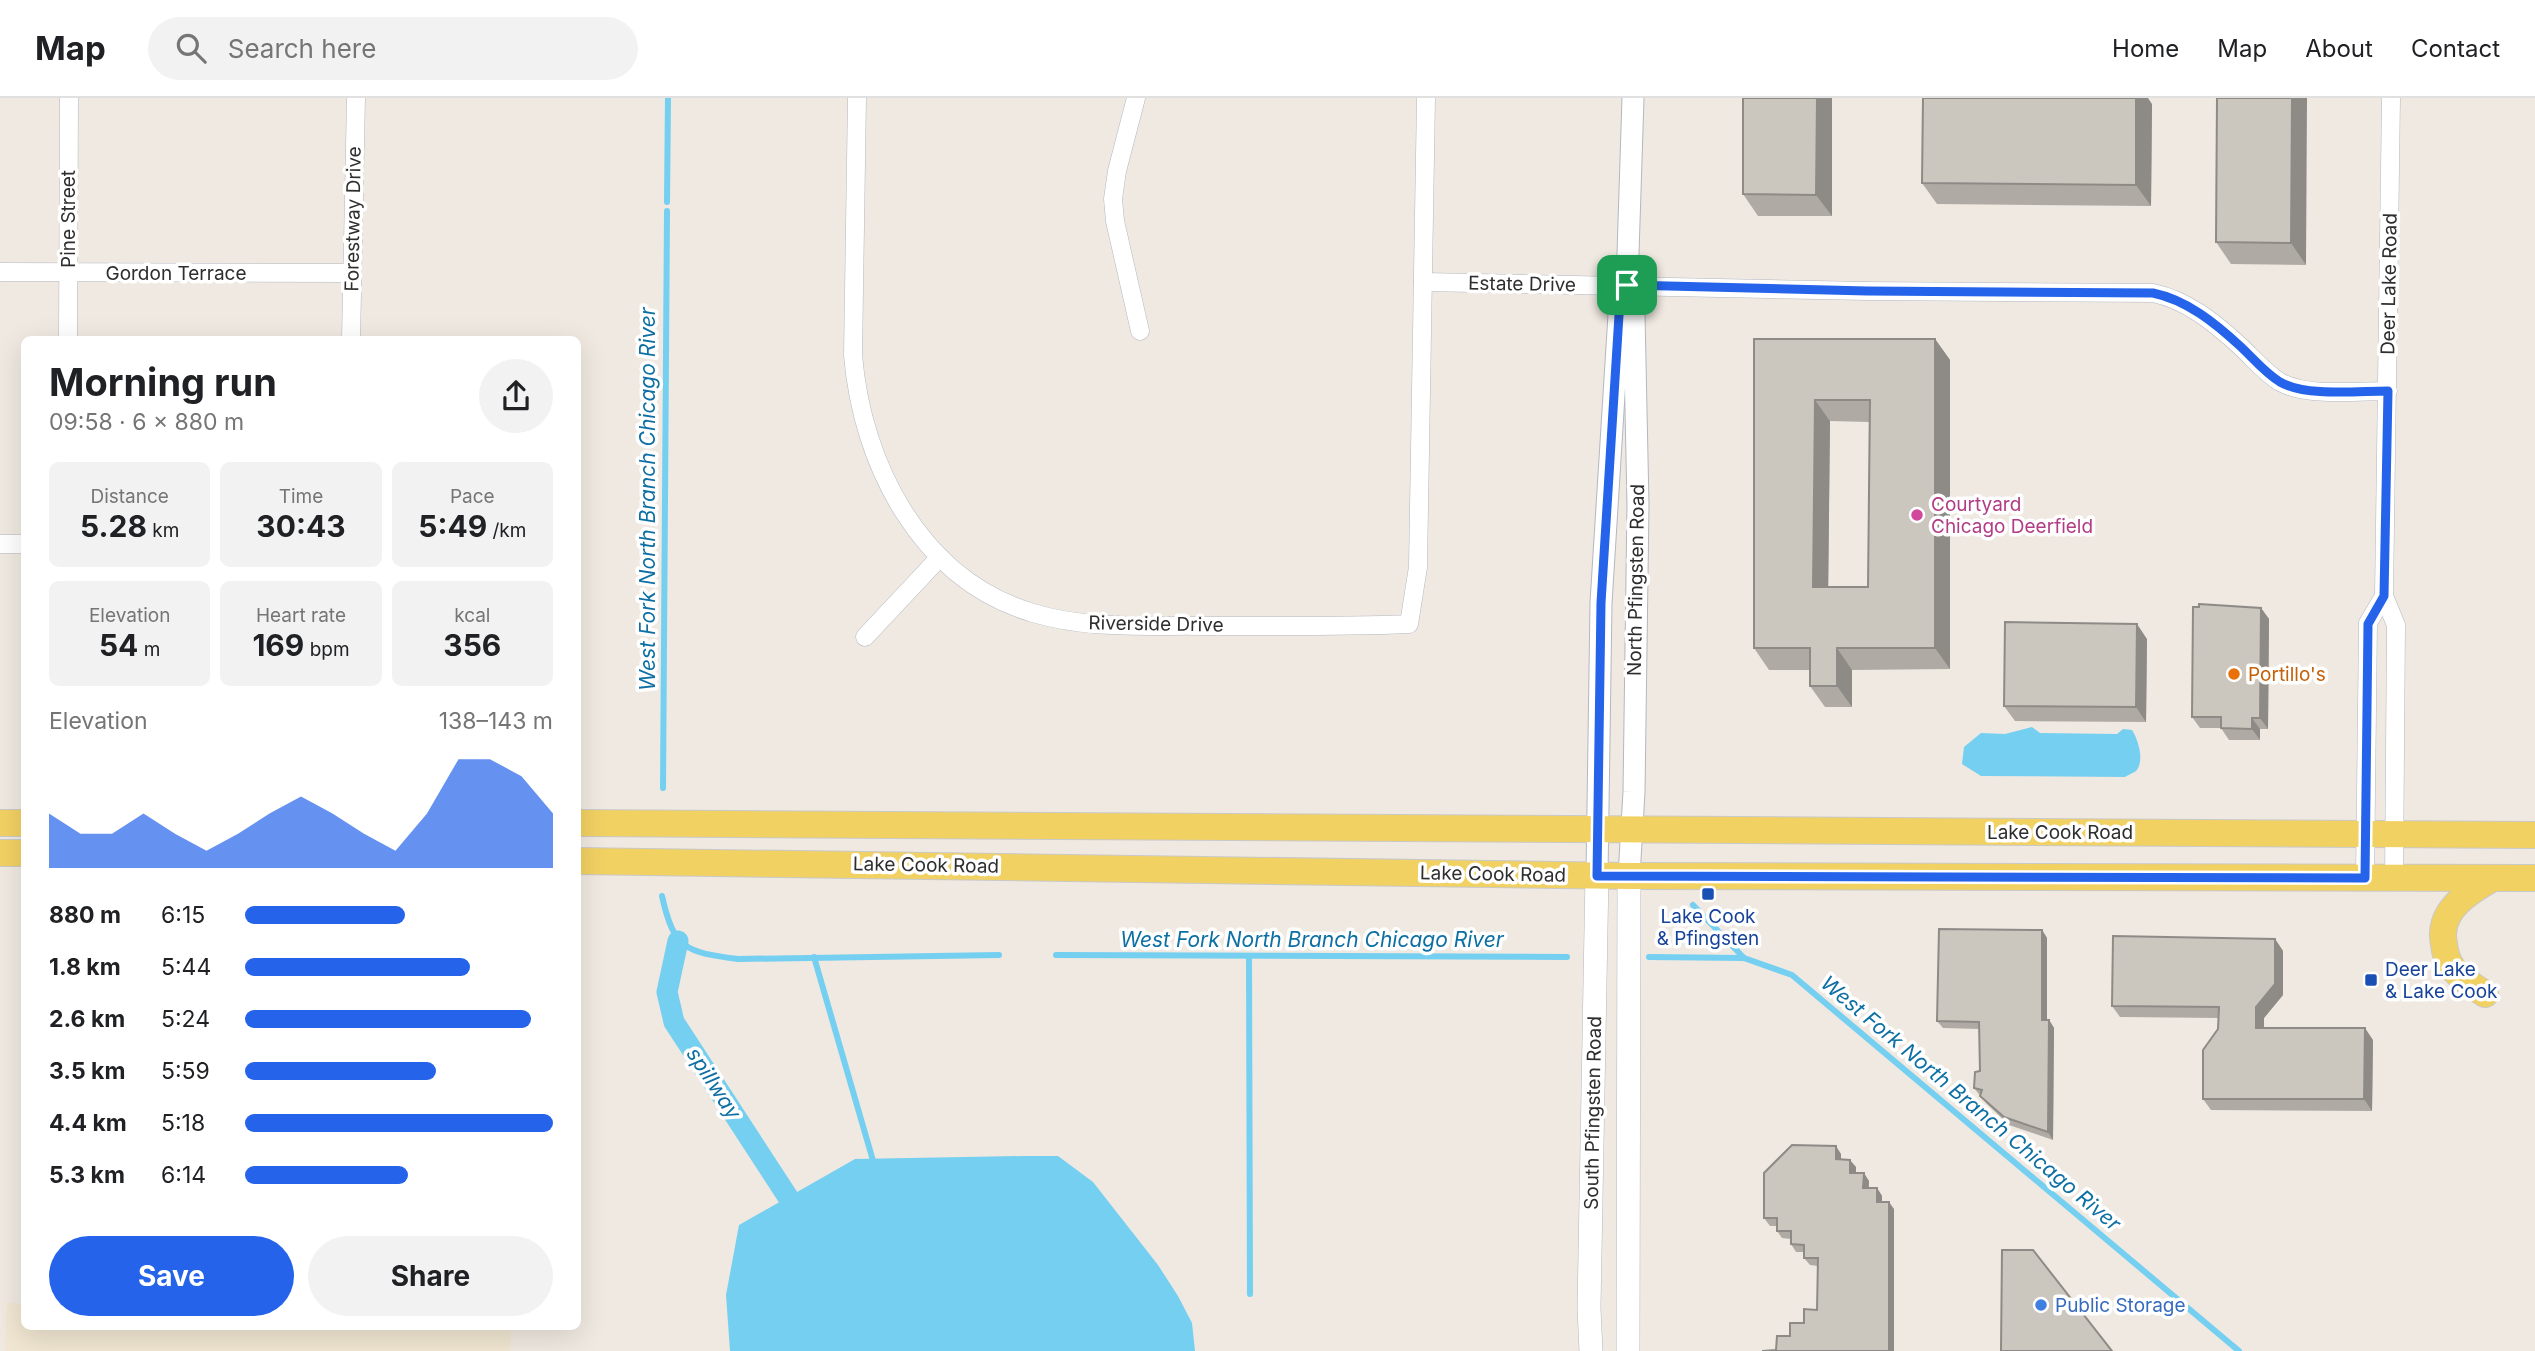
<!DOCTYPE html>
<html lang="en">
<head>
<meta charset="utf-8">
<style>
  :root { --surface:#fff; --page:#f2f2f2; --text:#202124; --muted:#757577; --line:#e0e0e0; --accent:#2563eb }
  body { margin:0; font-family:Inter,sans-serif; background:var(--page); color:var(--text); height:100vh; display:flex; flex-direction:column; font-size:26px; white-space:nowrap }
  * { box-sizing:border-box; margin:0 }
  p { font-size:23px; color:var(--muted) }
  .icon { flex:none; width:38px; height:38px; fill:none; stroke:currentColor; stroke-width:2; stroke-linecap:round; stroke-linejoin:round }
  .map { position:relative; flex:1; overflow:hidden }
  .details { position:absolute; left:21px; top:238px; width:560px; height:994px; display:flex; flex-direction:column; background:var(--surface); border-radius:10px; box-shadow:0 7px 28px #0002 }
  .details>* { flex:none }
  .pin { position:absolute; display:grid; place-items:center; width:60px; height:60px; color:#fff; margin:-30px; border-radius:14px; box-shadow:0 4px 10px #0006 }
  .round { display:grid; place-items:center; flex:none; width:74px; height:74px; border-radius:37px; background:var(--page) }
  .headline { display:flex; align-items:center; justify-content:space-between; height:119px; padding:0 28px }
  h1 { font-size:38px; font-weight:700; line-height:52px }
  .metrics { display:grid; grid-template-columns:repeat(3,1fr); gap:10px; height:119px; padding:7px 28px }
  .metrics div { display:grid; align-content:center; border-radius:10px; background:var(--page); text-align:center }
  .metrics b { font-size:30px; font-weight:700 }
  .metrics small { font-size:19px; font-weight:400 }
  .metrics p { font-size:19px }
  .chart { height:196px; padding:14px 28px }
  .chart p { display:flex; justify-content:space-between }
  .chart svg { width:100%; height:126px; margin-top:7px; fill:var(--accent); opacity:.7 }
  .action { display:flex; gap:14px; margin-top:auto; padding:14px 28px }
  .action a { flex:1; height:80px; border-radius:42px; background:var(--accent); color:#fff; font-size:28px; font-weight:700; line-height:80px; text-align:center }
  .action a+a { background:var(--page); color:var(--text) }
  ul { padding:0 28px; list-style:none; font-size:23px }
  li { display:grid; grid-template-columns:112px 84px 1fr; align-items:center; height:52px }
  li i { height:18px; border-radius:9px; background:var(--accent) }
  header { display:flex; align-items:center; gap:42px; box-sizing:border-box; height:98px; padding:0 35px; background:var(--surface); border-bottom:2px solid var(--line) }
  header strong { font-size:33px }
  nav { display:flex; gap:38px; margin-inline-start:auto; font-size:24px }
  .search { width:490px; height:63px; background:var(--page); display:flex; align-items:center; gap:18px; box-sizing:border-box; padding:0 24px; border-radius:38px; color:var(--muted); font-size:26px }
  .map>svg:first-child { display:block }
  .education { fill:#f0e6d1 }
  .water { fill:#75cff0 }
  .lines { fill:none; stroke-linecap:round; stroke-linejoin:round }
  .stream { stroke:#75cff0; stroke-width:6 }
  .canal { stroke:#75cff0; stroke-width:21 }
  .minor-casing { stroke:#b4b7c1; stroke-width:19 }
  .tertiary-casing { stroke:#b4b7c1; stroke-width:23 }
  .secondary-casing { stroke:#b4b7c1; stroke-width:24 }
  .primary-casing { stroke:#c9c9c9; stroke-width:28 }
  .minor { stroke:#fff; stroke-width:18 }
  .tertiary { stroke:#fff; stroke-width:21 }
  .secondary { stroke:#fff; stroke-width:23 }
  .primary { stroke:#f2d163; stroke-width:26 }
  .wall { fill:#afaba4; fill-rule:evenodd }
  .shaded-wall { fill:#8e8b86 }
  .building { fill:#cbc7bf; stroke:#8e8b86; stroke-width:2; fill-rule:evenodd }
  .route-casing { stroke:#fff; stroke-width:14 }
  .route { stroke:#2563eb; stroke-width:9 }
  .hotel-dot { fill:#d1479c; stroke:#fff; stroke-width:2.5 }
  .food-dot { fill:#e8710a; stroke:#fff; stroke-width:2.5 }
  .transit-dot { fill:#1a4fb4; stroke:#fff; stroke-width:2.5 }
  .shop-dot { fill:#3f7fe0; stroke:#fff; stroke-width:2.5 }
  .labels { text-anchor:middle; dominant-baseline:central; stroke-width:7; stroke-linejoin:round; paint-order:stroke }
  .street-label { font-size:19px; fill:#2e2e2e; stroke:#fff }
  .hotel-label { font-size:19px; fill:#b23c85; stroke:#fff; text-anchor:start }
  .food-label { font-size:19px; fill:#c56008; stroke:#fff; text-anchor:start }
  .transit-label { font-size:19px; fill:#164399; stroke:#fff }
  .shop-label { font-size:19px; fill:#366cbe; stroke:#fff; text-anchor:start }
  .water-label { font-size:21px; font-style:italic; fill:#0d6fa3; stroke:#fff }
</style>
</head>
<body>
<header>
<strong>Map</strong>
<div class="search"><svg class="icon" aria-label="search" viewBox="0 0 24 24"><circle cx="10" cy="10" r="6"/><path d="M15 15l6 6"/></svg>Search here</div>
<nav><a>Home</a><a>Map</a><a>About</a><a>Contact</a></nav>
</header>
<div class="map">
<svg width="2535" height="1253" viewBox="0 0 2535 1253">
  <rect width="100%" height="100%" fill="#efe9e1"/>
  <!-- education -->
  <polygon class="education" points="7,1204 24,1207 24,1228 511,1229 510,1253 5,1253"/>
  <!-- water -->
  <g class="water">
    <path d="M 2032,629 L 2040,635 L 2117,636 L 2123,631 L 2132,632 C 2138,641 2145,663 2136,673 C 2135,674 2126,678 2125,679 L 1981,678 L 1962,666 L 1964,649 L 1981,635 L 2005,636 Z"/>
    <polygon points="1023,1058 1058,1058 1093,1084 1158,1167 1178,1198 1192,1225 1195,1253 730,1253 726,1197 739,1127 855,1061"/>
  </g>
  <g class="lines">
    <!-- stream -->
    <g class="stream">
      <polyline points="667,104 668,0"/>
      <polyline points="663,690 667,113"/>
      <path d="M 662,798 C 674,852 686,854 738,861 L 999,857"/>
      <polyline points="1693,807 1744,860"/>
      <polyline points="1056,857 1567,859"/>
      <polyline points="814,859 874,1066"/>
      <polyline points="1249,859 1250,1196"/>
      <polyline points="1649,859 1744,860 1792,877 2239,1253"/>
    </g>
    <!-- canal -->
    <polyline class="canal" points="678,843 667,894 674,924 799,1116"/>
    <defs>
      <g id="minor">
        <path d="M 857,0 L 853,257 C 862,367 921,482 1033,515 C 1089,532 1150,527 1207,528 C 1275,528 1342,529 1409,526 L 1418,469 L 1426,0"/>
        <polyline points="1136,0 1117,73 1113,101 1115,123 1140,233"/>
        <polyline points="2391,0 2384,498 2396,527 2394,780"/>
        <polyline points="0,174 352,175"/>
        <path d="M 1423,184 L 1867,193 L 2153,195 C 2187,202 2215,225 2240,248 C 2253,260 2265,275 2280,284 C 2307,299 2357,293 2388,293"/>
        <polyline points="68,242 69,0"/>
        <polyline points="351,242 356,0"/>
        <polyline points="0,446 24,446"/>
        <polyline points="865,539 940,459"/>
        <polyline points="2365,780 2368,525 2384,498"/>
      </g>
      <g id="tertiary">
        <polyline points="1628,193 1634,217 1638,407 1634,694 1629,778"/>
        <polyline points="1597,777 1601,505 1619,217 1627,187 1633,0"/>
      </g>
      <g id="secondary">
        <polyline points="1591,1253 1589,1210 1597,777"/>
        <polyline points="1628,1253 1629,778"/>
      </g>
      <g id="primary">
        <polyline points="0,725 24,725"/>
        <polyline points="578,725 2535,737"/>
        <polyline points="0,755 24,755"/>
        <polyline points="578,763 1629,778 2535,780"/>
        <path d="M 2485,896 C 2474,889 2463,882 2454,872 C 2448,865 2445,856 2444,846 C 2437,813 2468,794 2493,780"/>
      </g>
    </defs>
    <!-- minor casing -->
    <use href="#minor" class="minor-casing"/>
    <!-- tertiary casing -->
    <use href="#tertiary" class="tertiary-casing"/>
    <!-- secondary casing -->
    <use href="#secondary" class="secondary-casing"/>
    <!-- primary casing -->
    <use href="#primary" class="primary-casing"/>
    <!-- minor -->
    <use href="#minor" class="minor"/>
    <!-- tertiary -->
    <use href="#tertiary" class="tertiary"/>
    <!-- secondary -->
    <use href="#secondary" class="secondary"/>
    <!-- primary -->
    <use href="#primary" class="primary"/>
  </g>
  <!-- wall -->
  <g class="wall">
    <polygon points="1832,0 1832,118 1758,118 1743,96"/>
    <polygon points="2217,0 2306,167 2231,166 2216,144"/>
    <polygon points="2152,6 2151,108 1937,106 1922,85"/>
    <path d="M 1754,241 L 1935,241 L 1950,262 L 1950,571 L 1852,572 L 1852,609 L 1825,609 L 1810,588 L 1810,572 L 1769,572 L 1754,550 ZM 1830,323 L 1869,324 L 1868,489 L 1828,489 Z"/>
    <polygon points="2261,510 2269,521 2268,631 2260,631 2260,642 2229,642 2221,630 2200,630 2192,619"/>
    <polygon points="2147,541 2146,624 2015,623 2004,608"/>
    <polygon points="2042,832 2047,840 2047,922 2049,922 2054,930 2053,1042 2009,1027 1986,1005 1974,990 1980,973 1979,931 1943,930 1937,923"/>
    <polygon points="2275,841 2283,853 2283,897 2264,920 2264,930 2373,942 2372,1013 2211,1012 2203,1001 2218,931 2219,920 2120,919 2112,908"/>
    <polygon points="1841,1056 1841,1061 1856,1069 1856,1075 1869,1083 1869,1090 1877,1090 1882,1098 1882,1104 1894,1111 1894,1253 1776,1252 1817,1212 1818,1168 1810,1167 1804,1160 1804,1154 1796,1154 1791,1146 1791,1141 1782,1140 1777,1133 1777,1128 1770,1128 1764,1120"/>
  </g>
  <!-- shaded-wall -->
  <g class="shaded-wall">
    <polygon points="1817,0 1832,0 1832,118 1816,97"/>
    <polygon points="2136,0 2148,0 2152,6 2151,108 2136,87"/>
    <polygon points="2292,0 2307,0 2306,167 2291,145"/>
    <polygon points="1935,241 1950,262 1950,571 1935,550"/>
    <polygon points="1815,302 1830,323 1828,511 1813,489"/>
    <polygon points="2261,510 2269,521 2268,631 2260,620"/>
    <polygon points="2137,526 2147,541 2146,624 2136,609"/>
    <polygon points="1837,550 1852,572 1852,609 1837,588"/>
    <polygon points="2252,620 2260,631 2260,642 2252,631"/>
    <polygon points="2042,832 2047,840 2047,930 2042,922"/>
    <polygon points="2275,841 2283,853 2283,897 2264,920 2264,942 2256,930 2256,909"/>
    <polygon points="2049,922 2054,930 2053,1042 2048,1034"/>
    <polygon points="2365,930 2373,942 2372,1013 2364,1001"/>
    <polygon points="1836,1048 1841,1056 1841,1069 1836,1061"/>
    <polygon points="1850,1062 1856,1069 1856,1083 1850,1075"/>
    <polygon points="1864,1075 1869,1083 1868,1097 1863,1090"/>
    <polygon points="1877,1090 1882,1098 1882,1111 1877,1104"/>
    <polygon points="1889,1104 1894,1111 1894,1253 1889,1253"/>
  </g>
  <!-- building -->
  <g class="building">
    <polygon points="1743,0 1817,0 1816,97 1743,96"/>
    <polygon points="1923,0 2136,0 2136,87 1922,85"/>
    <polygon points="2217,0 2292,0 2291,145 2216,144"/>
    <path d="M 1754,241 L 1935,241 L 1935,550 L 1837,550 L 1837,588 L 1810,588 L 1810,550 L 1754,550 ZM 1815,302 L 1870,302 L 1868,489 L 1813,489 Z"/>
    <polygon points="2199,506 2261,510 2260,620 2252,620 2252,631 2221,630 2221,619 2192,619 2193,509 2199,509"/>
    <polygon points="2005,524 2137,526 2136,609 2004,608"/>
    <polygon points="1939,831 2042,832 2042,922 2049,922 2048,1034 2004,1019 1980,998 1982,992 1974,990 1975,974 1980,973 1979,924 1937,923"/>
    <polygon points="2113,838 2275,841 2275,886 2256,909 2256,930 2365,930 2364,1001 2203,1001 2203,952 2218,931 2219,909 2112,908"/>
    <polygon points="1792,1047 1836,1048 1836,1061 1850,1062 1850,1075 1864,1075 1863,1090 1877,1090 1877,1104 1889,1104 1889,1253 1762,1253 1776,1252 1777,1238 1790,1238 1790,1225 1804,1225 1804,1211 1817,1212 1818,1160 1804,1160 1804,1147 1791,1146 1791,1133 1777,1133 1777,1120 1764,1120 1764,1075"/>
    <polygon points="2002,1152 2033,1152 2112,1253 2001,1253"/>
  </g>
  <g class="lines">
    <defs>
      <path id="route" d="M 1627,187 L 1867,193 L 2153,195 C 2187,202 2215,225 2240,248 C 2253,260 2265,275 2280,284 C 2307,299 2357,293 2388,293 L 2384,498 L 2368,526 L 2365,780 L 1597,778 L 1601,505 L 1619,217 Z"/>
    </defs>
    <!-- route casing -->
    <use href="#route" class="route-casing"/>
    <!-- route -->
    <use href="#route" class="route"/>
  </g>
  <!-- markers -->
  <circle class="hotel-dot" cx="1917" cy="417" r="7"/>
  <circle class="food-dot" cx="2234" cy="576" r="7"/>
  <g class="transit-dot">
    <rect x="1701" y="789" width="14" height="14" rx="3.5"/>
    <rect x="2364" y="875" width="14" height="14" rx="3.5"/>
  </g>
  <circle class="shop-dot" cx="2041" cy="1207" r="7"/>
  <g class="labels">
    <!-- street labels -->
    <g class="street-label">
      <text transform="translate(68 121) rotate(-90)">Pine Street</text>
      <text transform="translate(353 121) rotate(-89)">Forestway Drive</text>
      <text x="176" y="175">Gordon Terrace</text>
      <text transform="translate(1522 186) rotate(1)">Estate Drive</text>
      <text transform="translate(2389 186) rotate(-89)">Deer Lake Road</text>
      <text transform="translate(1636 482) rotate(-89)">North Pfingsten Road</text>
      <text transform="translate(1156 526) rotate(1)">Riverside Drive</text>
      <text x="2060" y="734">Lake Cook Road</text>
      <text transform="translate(926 767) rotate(1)">Lake Cook Road</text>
      <text transform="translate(1493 776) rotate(1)">Lake Cook Road</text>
      <text transform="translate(1593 1015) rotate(-89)">South Pfingsten Road</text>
    </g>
    <!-- hotel labels -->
    <g class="hotel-label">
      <text x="1931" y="406">Courtyard<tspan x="1931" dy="22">Chicago Deerfield</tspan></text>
    </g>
    <!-- food labels -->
    <g class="food-label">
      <text x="2248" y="576">Portillo's</text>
    </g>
    <!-- transit labels -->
    <g class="transit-label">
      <text x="1708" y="818">Lake Cook<tspan x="1708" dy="22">&amp; Pfingsten</tspan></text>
      <text x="2385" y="871" text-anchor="start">Deer Lake<tspan x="2385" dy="22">&amp; Lake Cook</tspan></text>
    </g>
    <!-- shop labels -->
    <g class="shop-label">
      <text x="2055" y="1207">Public Storage</text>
    </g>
    <!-- water labels -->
    <g class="water-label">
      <text transform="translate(647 401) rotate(-90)">West Fork North Branch Chicago River</text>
      <text x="1312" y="841">West Fork North Branch Chicago River</text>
      <text transform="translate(714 985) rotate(57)">spillway</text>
      <text transform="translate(1971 1005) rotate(40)">West Fork North Branch Chicago River</text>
    </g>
  </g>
</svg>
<div class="pin" style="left:1627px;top:187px;background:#1e9e55"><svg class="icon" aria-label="arrive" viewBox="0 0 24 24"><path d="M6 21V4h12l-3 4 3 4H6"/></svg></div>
<section class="details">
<div class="headline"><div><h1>Morning run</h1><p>09:58 · 6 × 880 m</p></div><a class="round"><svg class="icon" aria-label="share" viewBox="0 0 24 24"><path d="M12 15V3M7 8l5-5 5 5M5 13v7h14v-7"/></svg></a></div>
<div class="metrics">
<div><p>Distance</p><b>5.28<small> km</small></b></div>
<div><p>Time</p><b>30:43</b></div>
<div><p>Pace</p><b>5:49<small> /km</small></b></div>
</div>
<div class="metrics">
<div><p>Elevation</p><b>54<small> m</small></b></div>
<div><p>Heart rate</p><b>169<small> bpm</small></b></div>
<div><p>kcal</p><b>356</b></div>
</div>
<div class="chart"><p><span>Elevation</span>138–143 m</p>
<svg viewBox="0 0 160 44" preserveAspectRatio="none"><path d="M0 44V25L10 32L20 32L30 25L40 32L50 38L60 32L70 25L80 19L90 25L100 32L110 38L120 25L130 6L140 6L150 12L160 25V44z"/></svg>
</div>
<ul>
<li><b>880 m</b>6:15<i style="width:52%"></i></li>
<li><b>1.8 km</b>5:44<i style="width:73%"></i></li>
<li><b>2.6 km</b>5:24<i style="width:93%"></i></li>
<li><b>3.5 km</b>5:59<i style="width:62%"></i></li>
<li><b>4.4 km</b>5:18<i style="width:100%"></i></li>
<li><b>5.3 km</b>6:14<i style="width:53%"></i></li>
</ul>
<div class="action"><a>Save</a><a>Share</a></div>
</section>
</div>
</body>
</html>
